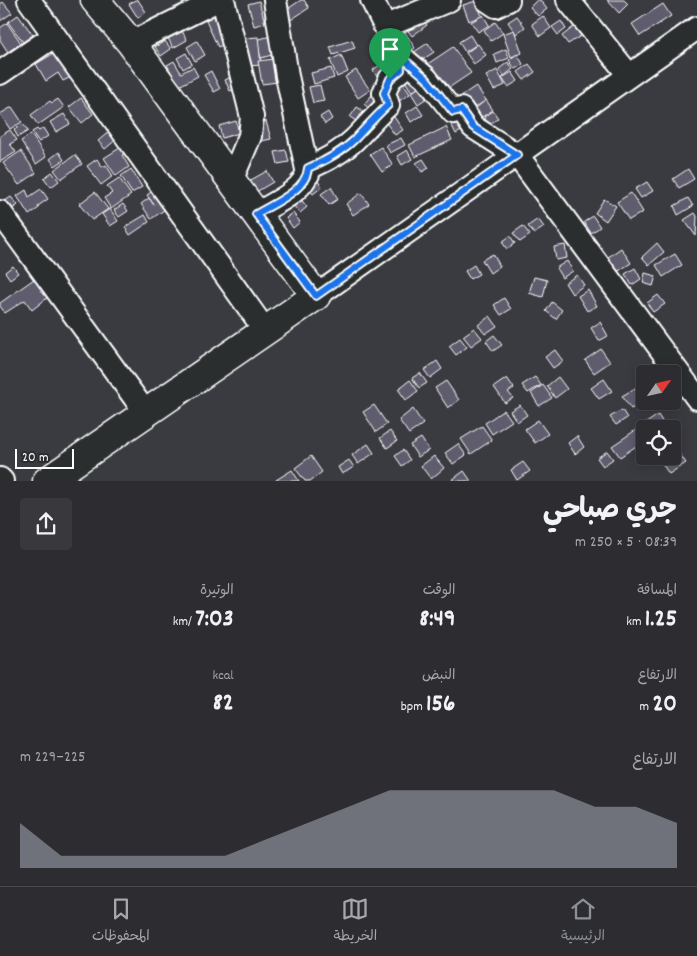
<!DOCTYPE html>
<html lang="ar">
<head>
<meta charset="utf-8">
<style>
  :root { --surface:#2c2c31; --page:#38383d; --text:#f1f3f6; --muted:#a6a7ab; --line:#48484d; --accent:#8c9099 }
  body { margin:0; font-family:Dekko,"Playpen Sans Arabic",sans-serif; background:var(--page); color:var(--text); direction:rtl; height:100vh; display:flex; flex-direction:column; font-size:19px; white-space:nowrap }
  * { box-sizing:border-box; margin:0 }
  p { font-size:16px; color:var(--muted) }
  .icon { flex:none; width:28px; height:28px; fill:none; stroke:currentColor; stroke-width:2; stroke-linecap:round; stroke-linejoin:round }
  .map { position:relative; height:481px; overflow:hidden; direction:ltr }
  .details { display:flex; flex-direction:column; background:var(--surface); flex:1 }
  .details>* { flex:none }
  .needle { width:32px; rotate:56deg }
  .buttons { position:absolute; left:636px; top:365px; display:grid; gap:10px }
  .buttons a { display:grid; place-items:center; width:45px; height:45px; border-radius:5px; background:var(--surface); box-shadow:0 2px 12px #0003,0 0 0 1px var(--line); font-size:25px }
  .scale { position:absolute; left:15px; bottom:12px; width:59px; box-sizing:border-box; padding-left:5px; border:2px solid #fff; border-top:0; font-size:14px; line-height:18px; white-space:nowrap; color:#fff; -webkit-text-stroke:4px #2a2d2e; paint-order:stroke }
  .pin { position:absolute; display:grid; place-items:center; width:42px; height:42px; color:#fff; margin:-51px -21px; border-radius:50% 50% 50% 0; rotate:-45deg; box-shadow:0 0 5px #0007 }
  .pin .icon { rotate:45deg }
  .round { display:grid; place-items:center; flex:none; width:52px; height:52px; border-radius:5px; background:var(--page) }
  .headline { display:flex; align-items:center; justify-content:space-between; height:85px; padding:0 20px }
  h1 { font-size:28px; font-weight:700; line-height:38px }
  .metrics { display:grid; grid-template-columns:repeat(3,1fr); gap:8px; height:85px; padding:5px 20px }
  .metrics div { display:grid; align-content:center }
  .metrics b { font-size:25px; font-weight:700 }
  .metrics small { font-size:14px; font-weight:400 }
  .metrics p { font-size:14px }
  .chart { height:140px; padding:10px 20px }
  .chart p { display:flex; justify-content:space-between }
  .chart svg { width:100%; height:90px; margin-top:5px; fill:var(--accent); opacity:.7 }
  .dock { display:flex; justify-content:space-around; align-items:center; height:70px; border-top:1px solid var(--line); background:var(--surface); font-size:14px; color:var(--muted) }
  .dock a { display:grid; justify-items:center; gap:2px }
  .dock .active { color:var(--accent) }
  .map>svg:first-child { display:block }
  .building { fill:#5f5c6e; stroke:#fff }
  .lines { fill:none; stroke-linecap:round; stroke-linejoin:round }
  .street-casing { stroke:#fff; stroke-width:26 }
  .secondary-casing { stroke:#fff; stroke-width:31 }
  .street { stroke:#2a2d2e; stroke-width:22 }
  .secondary { stroke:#2a2d2e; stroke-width:28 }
  .route-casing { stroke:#fff; stroke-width:10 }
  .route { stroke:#1a73e8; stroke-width:6 }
</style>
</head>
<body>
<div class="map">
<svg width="697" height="481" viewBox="0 0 697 481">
  <rect width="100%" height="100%" fill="#3a3b41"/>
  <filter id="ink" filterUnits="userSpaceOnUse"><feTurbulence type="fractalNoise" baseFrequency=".02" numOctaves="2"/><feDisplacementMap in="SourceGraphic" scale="10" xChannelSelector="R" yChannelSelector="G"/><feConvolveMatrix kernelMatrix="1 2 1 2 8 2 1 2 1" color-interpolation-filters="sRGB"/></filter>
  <g filter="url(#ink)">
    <!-- building -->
    <g class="building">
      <polygon points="135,0 138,0 146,12 138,18 129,4"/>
      <polygon points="301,0 304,0 309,8 289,21 283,12"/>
      <polygon points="537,0 540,0 547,9 538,16 530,7"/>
      <polygon points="607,0 624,0 628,4 619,13"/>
      <polygon points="259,1 265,23 254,26 248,4"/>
      <polygon points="476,1 482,16 469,21 463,5"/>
      <polygon points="3,2 12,13 0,21 0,4"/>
      <polygon points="663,4 671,16 640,36 632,24"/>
      <polygon points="220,12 233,40 218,47 205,19"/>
      <polygon points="18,15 33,35 23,42 8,22"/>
      <polygon points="483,15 489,25 478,32 471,22"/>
      <polygon points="421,16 427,25 412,36 405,27"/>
      <polygon points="517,16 525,27 516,34 508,22"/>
      <polygon points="543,16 551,28 540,36 532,24"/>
      <polygon points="561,21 566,29 558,35 552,27"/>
      <polygon points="495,22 503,33 491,41 484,30"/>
      <polygon points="580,22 587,32 568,44 562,36"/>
      <polygon points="7,23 21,43 8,52 0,40 0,28"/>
      <polygon points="181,29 187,40 173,48 167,36"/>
      <polygon points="514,30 522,53 511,57 503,34"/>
      <polygon points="405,32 415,48 404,55 394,40"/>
      <polygon points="278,34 283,52 261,58 256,40"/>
      <polygon points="470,35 476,45 465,52 459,42"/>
      <polygon points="258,37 261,65 248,66 245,38"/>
      <polygon points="352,40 355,48 333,55 330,47"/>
      <polygon points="165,41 171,49 161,56 155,47"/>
      <polygon points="197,41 205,55 195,61 187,47"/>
      <polygon points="428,43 434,52 419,62 414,52"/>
      <polygon points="478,44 486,55 474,64 466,53"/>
      <polygon points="453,47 471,73 441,93 423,67"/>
      <polygon points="506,49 509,58 497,63 494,54"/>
      <polygon points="56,52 71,77 63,81 58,73 46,81 36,64"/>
      <polygon points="186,53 192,64 183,69 177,58"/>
      <polygon points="517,54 523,64 515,69 509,60"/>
      <polygon points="341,55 348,72 337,77 330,60"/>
      <polygon points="282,58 285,81 262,84 258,61"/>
      <polygon points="387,60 394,70 379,80 373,70"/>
      <polygon points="174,61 181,73 193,67 198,76 179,86 167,65"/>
      <polygon points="508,62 513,69 504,76 499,69"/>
      <polygon points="529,64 535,72 524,80 518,72"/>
      <polygon points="331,68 334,78 314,84 311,73"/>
      <polygon points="356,70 370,90 358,98 345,77"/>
      <polygon points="497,70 505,85 494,90 486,76"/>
      <polygon points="211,71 220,89 214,92 204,75"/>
      <polygon points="512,72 518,81 508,87 502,78"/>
      <polygon points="416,73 423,84 412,92 405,81"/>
      <polygon points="235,75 241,86 230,91 225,80"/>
      <polygon points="403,83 410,94 399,101 392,90"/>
      <polygon points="425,83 433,94 418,104 411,93"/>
      <polygon points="320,85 324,101 313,103 309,87"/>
      <polygon points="476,86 486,100 468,113 458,98"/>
      <polygon points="372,95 382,103 374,113 364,104"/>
      <polygon points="81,98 93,114 82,123 69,107"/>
      <polygon points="58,99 64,107 38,125 31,115 50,101 52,103"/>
      <polygon points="486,100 493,110 482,117 476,108"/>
      <polygon points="417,106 423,115 411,122 406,113"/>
      <polygon points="12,107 22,122 10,129 0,114"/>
      <polygon points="357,107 370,115 363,126 350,117"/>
      <polygon points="390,111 403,130 395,135 382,117"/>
      <polygon points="493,111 498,118 489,125 484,117"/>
      <polygon points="328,112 332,119 325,124 320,117"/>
      <polygon points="64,114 70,124 56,132 50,122"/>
      <polygon points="461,118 466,128 456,134 451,124"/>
      <polygon points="236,121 239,133 222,138 219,126"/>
      <polygon points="266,121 271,139 257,142 253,124"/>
      <polygon points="23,124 28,131 18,137 14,130"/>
      <polygon points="446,127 452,140 415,157 409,145"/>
      <polygon points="43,128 48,136 39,142 32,132 37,129 39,131"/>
      <polygon points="10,130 17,140 10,144 16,152 0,162 0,136"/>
      <polygon points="111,130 118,138 105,149 98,141"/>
      <polygon points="31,134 46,157 36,164 21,141"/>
      <polygon points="401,138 405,145 390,153 386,145"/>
      <polygon points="123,146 127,152 122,155 129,167 116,176 104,158"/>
      <polygon points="381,147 393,165 382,172 370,154"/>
      <polygon points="286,150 289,162 278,164 275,152"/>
      <polygon points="407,150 412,159 402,165 397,156"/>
      <polygon points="21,151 36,173 19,185 3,163"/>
      <polygon points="59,152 64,160 55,166 50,159"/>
      <polygon points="75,155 82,164 61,179 54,170"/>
      <polygon points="97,159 102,167 106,165 113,176 101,185 87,166"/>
      <polygon points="423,159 429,168 422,172 416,163"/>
      <polygon points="131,169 142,187 132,193 121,176"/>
      <polygon points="688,169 694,179 679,188 673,179"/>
      <polygon points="267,171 273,182 256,192 249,181"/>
      <polygon points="52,172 59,181 51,187 44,178"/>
      <polygon points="119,178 131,195 111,209 104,198 112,193 107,186"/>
      <polygon points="316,178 322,187 313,194 306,185"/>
      <polygon points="647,182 653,191 641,198 635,189"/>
      <polygon points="331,187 338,199 329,205 321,194"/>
      <polygon points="41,189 48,199 38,206 39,208 29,215 17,196 26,190 29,197"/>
      <polygon points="154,190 167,208 151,219 141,204 149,198 154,205 147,195"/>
      <polygon points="95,192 108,209 92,220 79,204"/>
      <polygon points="361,193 369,204 353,215 346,204"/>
      <polygon points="631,193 643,212 629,220 617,202"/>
      <polygon points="11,197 18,205 11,210 5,201"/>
      <polygon points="299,197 307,207 300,213 291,203"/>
      <polygon points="688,198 693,206 678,215 674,206"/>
      <polygon points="604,199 616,206 606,221 595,213"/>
      <polygon points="123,204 128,211 119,217 114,210"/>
      <polygon points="110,209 118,221 110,226 102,214"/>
      <polygon points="293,213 300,222 293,228 286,218"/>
      <polygon points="695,213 697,216 696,236 684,220"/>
      <polygon points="145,215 149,222 130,235 125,227"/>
      <polygon points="593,216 600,227 591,233 584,222"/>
      <polygon points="538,219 544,227 534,234 528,226"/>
      <polygon points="523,226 530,235 520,242 513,233"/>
      <polygon points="510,236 515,243 507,249 502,242"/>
      <polygon points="657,243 664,252 649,265 642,257"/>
      <polygon points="565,245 567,258 556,260 554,247"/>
      <polygon points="621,248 631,263 617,272 607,258"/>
      <polygon points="493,254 500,266 490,273 482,260"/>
      <polygon points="675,254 682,265 663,277 656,265"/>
      <polygon points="567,261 573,271 562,278 556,268"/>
      <polygon points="474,265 479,274 470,279 465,271"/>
      <polygon points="13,266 18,273 10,279 5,272"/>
      <polygon points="635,268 641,279 632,285 625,274"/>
      <polygon points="645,273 656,276 653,286 643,283"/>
      <polygon points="577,275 584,285 572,294 565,283"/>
      <polygon points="534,277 547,280 543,297 529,293"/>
      <polygon points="34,279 47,298 32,310 25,300 5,313 0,306 0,303"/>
      <polygon points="588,290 597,306 587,311 578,296"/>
      <polygon points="658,295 665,304 653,312 647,303"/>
      <polygon points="504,298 511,309 501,315 494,305"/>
      <polygon points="552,302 562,310 556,319 546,311"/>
      <polygon points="490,316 497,326 485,334 478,325"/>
      <polygon points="600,322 608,336 599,341 591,328"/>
      <polygon points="474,328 482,338 471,346 463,336"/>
      <polygon points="494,335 502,345 493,351 486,341"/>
      <polygon points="460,338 467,347 456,355 449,346"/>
      <polygon points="601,349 610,362 594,373 585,360"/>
      <polygon points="555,350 563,361 553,368 545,357"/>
      <polygon points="437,361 442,369 430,378 424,370"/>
      <polygon points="420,373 427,383 419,388 412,378"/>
      <polygon points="535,377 541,385 528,393 522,385"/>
      <polygon points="558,377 567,389 555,398 547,386"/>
      <polygon points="507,378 514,388 508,392 513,398 505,403 494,387"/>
      <polygon points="604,379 612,391 599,399 591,388"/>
      <polygon points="410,380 418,391 406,400 398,389"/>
      <polygon points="446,381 459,400 448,408 435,388"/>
      <polygon points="543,385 552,398 539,406 531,393"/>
      <polygon points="637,387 645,401 631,409 622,396"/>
      <polygon points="374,405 387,424 376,432 363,412"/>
      <polygon points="520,405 527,415 517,422 510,411"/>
      <polygon points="413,409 423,424 409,434 399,420"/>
      <polygon points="504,410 512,421 492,434 485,423"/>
      <polygon points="622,410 627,418 616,425 610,417"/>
      <polygon points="658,415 665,426 661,429 645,429 645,440 620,457 612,446"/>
      <polygon points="538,420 548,434 535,443 525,429"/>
      <polygon points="482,426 492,440 471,454 461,439"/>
      <polygon points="390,431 397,441 387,448 380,438"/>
      <polygon points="577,436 584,447 575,454 568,443"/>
      <polygon points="421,438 429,450 418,457 410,445"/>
      <polygon points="672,443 686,463 669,474 657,456 672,456"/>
      <polygon points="368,444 374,453 358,464 352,455"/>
      <polygon points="458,444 466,455 453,464 445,453"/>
      <polygon points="403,450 410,460 402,466 395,456"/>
      <polygon points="607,451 613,459 603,466 597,458"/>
      <polygon points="311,456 322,472 310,481 305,481 295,468"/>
      <polygon points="434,456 444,468 431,479 421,466"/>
      <polygon points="349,460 354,467 342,474 338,467"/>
      <polygon points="523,462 530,471 517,480 511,470"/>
      <polygon points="292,470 299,481 277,481 276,480"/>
      <polygon points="464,471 471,481 453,481 452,480"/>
    </g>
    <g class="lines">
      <defs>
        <g id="street">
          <polyline points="29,0 265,330"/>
          <polyline points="223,0 252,117 250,136 231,181"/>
          <polyline points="275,0 287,76 308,174"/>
          <polyline points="372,0 399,55 426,78 453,112 461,109 473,127 517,155 697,398"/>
          <polyline points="487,0 496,6 508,0"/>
          <polyline points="568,0 629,75"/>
          <polyline points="386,26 449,0"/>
          <polyline points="131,43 218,0"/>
          <polyline points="0,73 54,36"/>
          <polyline points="0,212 146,413"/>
          <path d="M 256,214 C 273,204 307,190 308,168 C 325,161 342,152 355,139 C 366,128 376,116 388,105 L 384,93 L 390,79 L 401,70 L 399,55"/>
          <polyline points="316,296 697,28"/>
          <polyline points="0,479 2,481"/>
        </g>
        <polyline id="secondary" points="47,481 316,296 131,43 95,0"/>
      </defs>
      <!-- street casing -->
      <use href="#street" class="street-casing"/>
      <!-- secondary casing -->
      <use href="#secondary" class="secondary-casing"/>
      <!-- street -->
      <use href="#street" class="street"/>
      <!-- secondary -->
      <use href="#secondary" class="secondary"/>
    </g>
  </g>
  <g class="lines" filter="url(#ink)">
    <defs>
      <path id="route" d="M 399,55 L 426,78 L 453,112 L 461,110 L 473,127 L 517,155 L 316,296 L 256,214 C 273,204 307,190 308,168 C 325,161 342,152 355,139 C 366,127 376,116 388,105 L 384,93 L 390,79 L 401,70 Z"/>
    </defs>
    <!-- route casing -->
    <use href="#route" class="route-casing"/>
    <!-- route -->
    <use href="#route" class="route"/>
  </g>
</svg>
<div class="buttons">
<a><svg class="needle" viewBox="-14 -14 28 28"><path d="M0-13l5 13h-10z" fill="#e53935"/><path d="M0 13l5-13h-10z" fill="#a6a7ab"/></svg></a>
<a><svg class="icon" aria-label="locate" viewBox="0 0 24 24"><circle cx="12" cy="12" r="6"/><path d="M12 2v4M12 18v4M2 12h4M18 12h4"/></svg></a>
</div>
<div class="scale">20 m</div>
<div class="pin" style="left:390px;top:79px;background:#1e9e55"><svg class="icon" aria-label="arrive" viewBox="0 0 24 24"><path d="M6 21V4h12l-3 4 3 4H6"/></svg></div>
</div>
<section class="details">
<div class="headline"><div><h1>جري صباحي</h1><p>08:39 · 5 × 250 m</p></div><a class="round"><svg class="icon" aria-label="share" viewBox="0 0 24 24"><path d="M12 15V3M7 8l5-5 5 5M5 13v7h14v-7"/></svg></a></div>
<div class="metrics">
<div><p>المسافة</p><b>1.25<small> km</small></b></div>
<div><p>الوقت</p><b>8:49</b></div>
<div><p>الوتيرة</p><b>7:03<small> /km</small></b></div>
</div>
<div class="metrics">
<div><p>الارتفاع</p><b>20<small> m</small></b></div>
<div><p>النبض</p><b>156<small> bpm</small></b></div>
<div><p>kcal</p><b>82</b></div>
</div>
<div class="chart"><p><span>الارتفاع</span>225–229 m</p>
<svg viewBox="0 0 160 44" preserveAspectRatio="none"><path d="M0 44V22L10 38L20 38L30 38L40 38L50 38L60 30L70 22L80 14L90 6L100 6L110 6L120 6L130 6L140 14L150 14L160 22V44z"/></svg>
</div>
</section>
<nav class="dock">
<a class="active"><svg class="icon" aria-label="home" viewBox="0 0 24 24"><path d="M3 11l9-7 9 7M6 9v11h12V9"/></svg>الرئيسية</a>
<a><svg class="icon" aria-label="map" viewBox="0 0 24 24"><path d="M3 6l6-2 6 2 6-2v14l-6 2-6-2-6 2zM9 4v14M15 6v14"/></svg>الخريطة</a>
<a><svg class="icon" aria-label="saved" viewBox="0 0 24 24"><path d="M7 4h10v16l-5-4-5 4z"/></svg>المحفوظات</a>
</nav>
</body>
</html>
